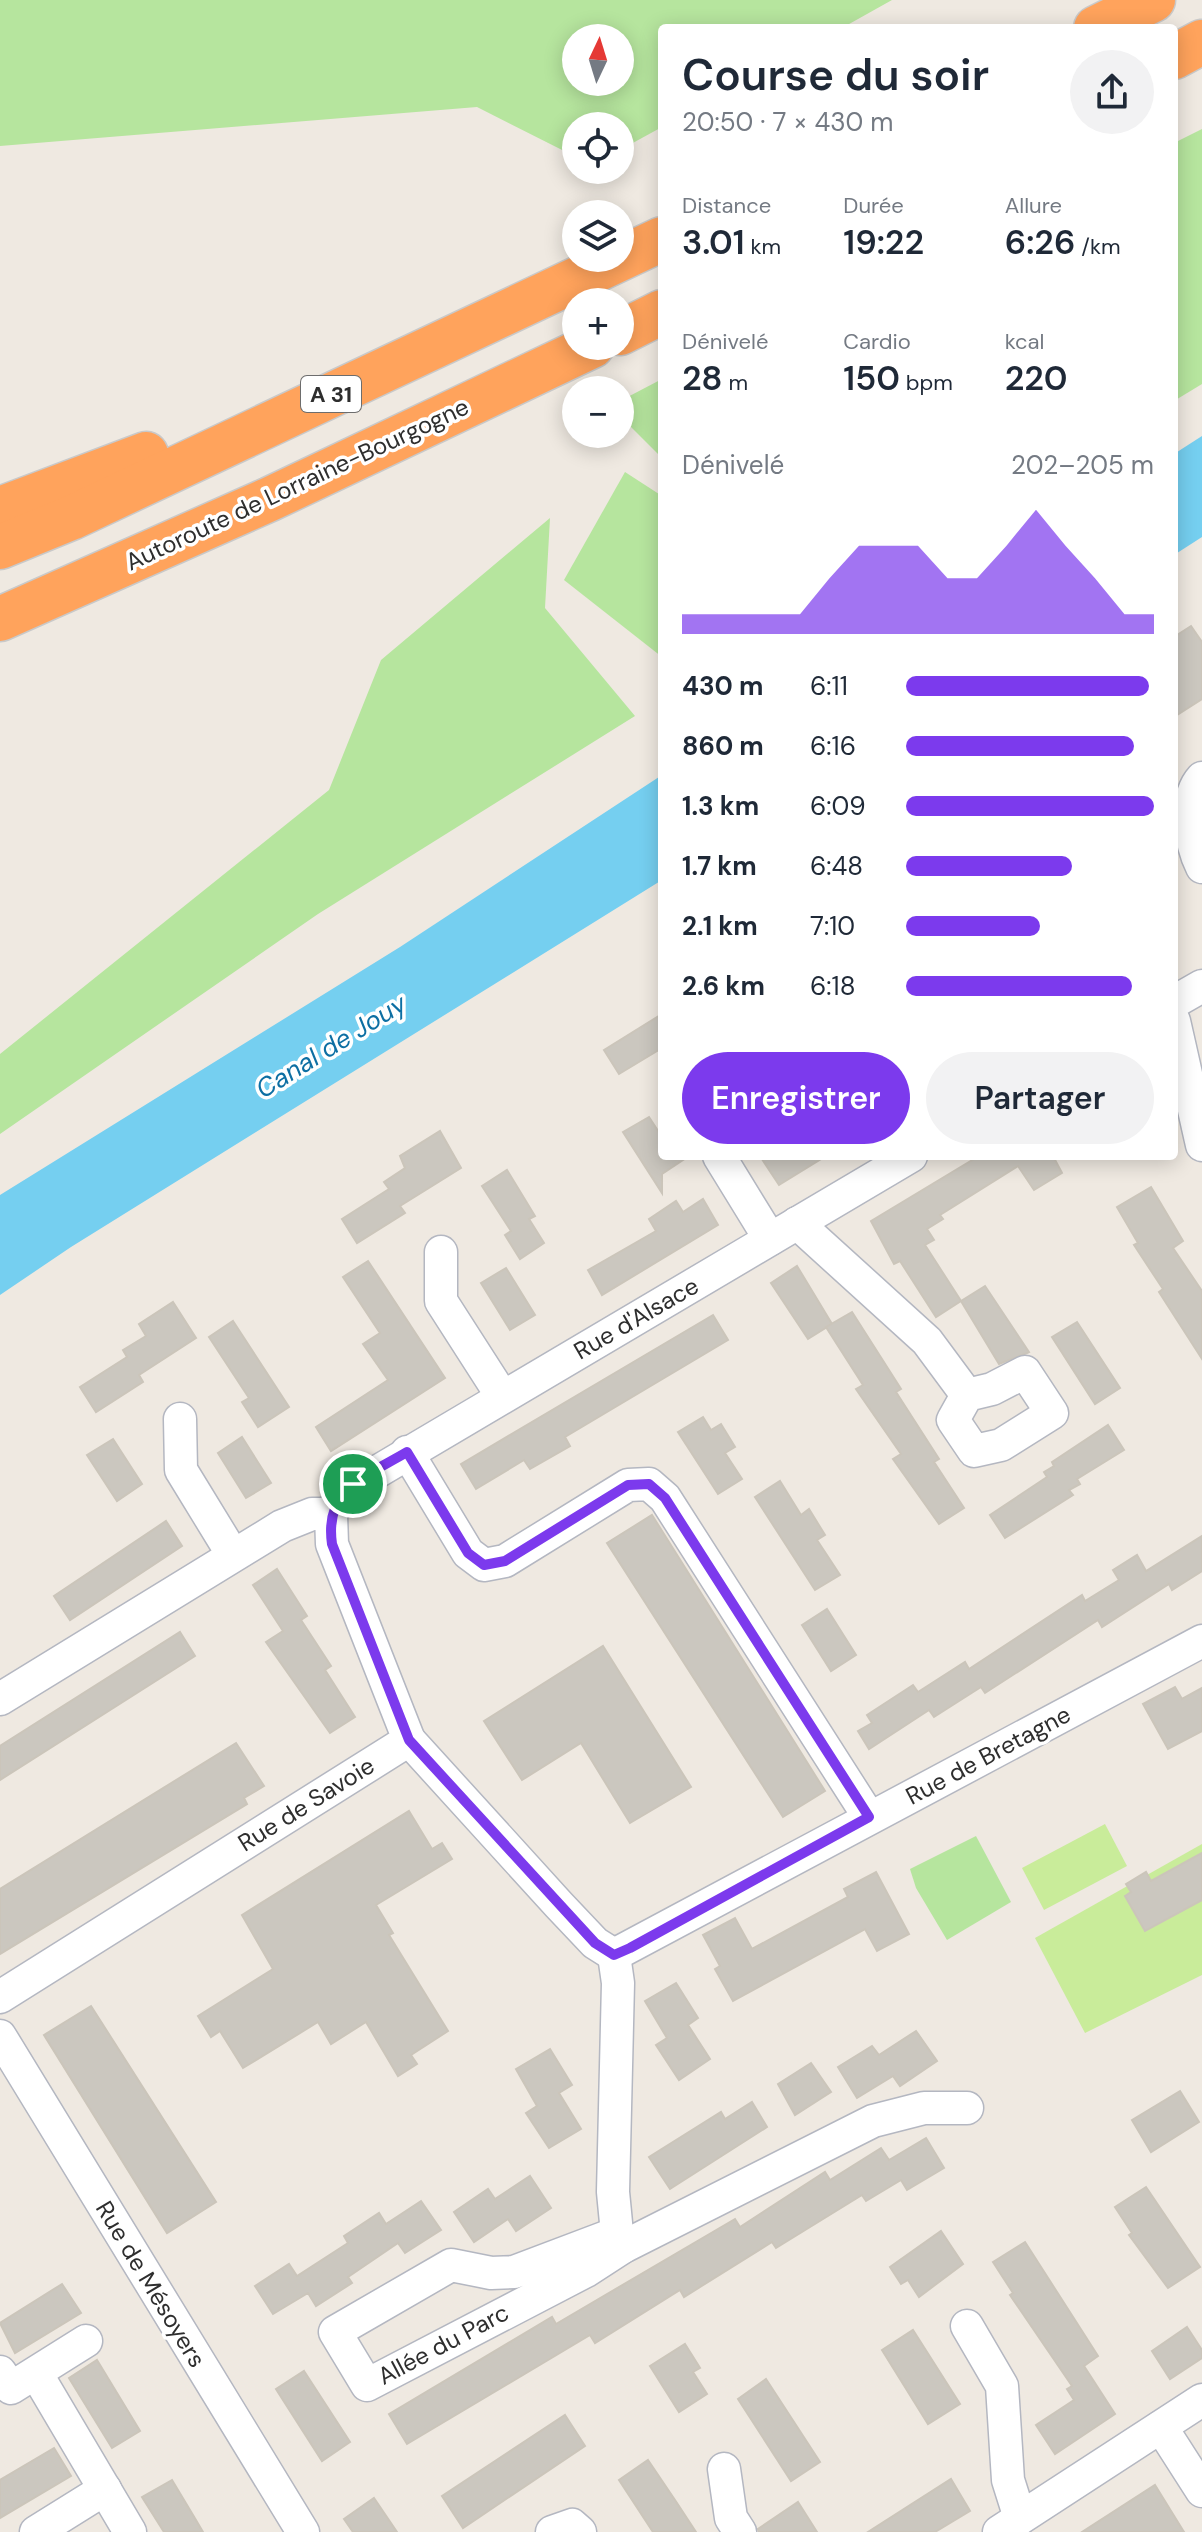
<!DOCTYPE html>
<html lang="fr">
<head>
<meta charset="utf-8">
<style>
  :root { --surface:#fff; --page:#f2f2f3; --text:#1f2937; --muted:#747a83; --accent:#7c3aed }
  body { margin:0; font-family:"DM Sans",sans-serif; background:var(--page); color:var(--text); height:100vh; display:flex; flex-direction:column; font-size:30px; white-space:nowrap }
  * { box-sizing:border-box; margin:0 }
  p { font-size:26px; color:var(--muted) }
  .icon { flex:none; width:44px; height:44px; fill:none; stroke:currentColor; stroke-width:2; stroke-linecap:round; stroke-linejoin:round }
  .map { position:relative; flex:1; overflow:hidden }
  .drawer { position:absolute; left:658px; top:24px; width:520px; height:1136px; display:flex; flex-direction:column; background:var(--surface); border-radius:8px; box-shadow:0 4px 20px #0003 }
  .drawer>* { flex:none }
  .needle { width:52px; rotate:4deg }
  .fabs { position:absolute; left:562px; top:24px; display:grid; gap:16px }
  .fabs a { display:grid; place-items:center; width:72px; height:72px; border-radius:50%; background:var(--surface); box-shadow:0 4px 20px #0003; font-size:40px }
  .pin { position:absolute; display:grid; place-items:center; width:68px; height:68px; color:#fff; margin:-34px; border:4px solid #fff; border-radius:50%; box-shadow:0 2px 8px #0007 }
  .round { display:grid; place-items:center; flex:none; width:84px; height:84px; border-radius:42px; background:var(--page) }
  .summary { display:flex; align-items:center; justify-content:space-between; height:136px; padding:0 24px }
  h1 { font-size:44px; font-weight:600; line-height:60px }
  .stats { display:grid; grid-template-columns:repeat(3,1fr); gap:12px; height:136px; padding:8px 24px }
  .stats div { display:grid; align-content:center }
  .stats b { font-size:34px; font-weight:600 }
  .stats small { font-size:22px; font-weight:400 }
  .stats p { font-size:22px }
  .chart { height:224px; padding:16px 24px }
  .chart p { display:flex; justify-content:space-between }
  .chart svg { width:100%; height:144px; margin-top:8px; fill:var(--accent); opacity:.7 }
  .cta { display:flex; gap:16px; margin-top:auto; padding:16px 24px }
  .cta a { flex:1; height:92px; border-radius:48px; background:var(--accent); color:#fff; font-size:32px; font-weight:600; line-height:92px; text-align:center }
  .cta a+a { background:var(--page); color:var(--text) }
  ul { padding:0 24px; list-style:none; font-size:26px }
  li { display:grid; grid-template-columns:128px 96px 1fr; align-items:center; height:60px }
  li i { height:20px; border-radius:10px; background:var(--accent) }
  .map>svg:first-child { display:block }
  .green { fill:#b6e59e; fill-rule:evenodd }
  .pitch { fill:#c9ec9a }
  .water { fill:#75cff0 }
  .building { fill:#cbc7bf; stroke:#cbc5ba; stroke-width:2 }
  .lines { fill:none; stroke-linecap:round; stroke-linejoin:round }
  .minor-casing { stroke:#b4b7c1; stroke-width:35 }
  .highway-casing { stroke:#c9c9c9; stroke-width:47 }
  .minor { stroke:#fff; stroke-width:32 }
  .highway { stroke:#ffa35c; stroke-width:44 }
  .route-casing { stroke:#fff; stroke-width:16 }
  .route { stroke:#7c3aed; stroke-width:10 }
  .labels { text-anchor:middle; dominant-baseline:central; stroke-width:7; stroke-linejoin:round; paint-order:stroke }
  .shield { fill:#fff; stroke:#6d6d6d; stroke-width:2 }
  .shield-label { font-size:22px; font-weight:bold; fill:#2e2e2e }
  .street-label { font-size:24px; fill:#2e2e2e; stroke:#fff }
  .water-label { font-size:26px; font-style:italic; fill:#0d6fa3; stroke:#fff }
</style>
</head>
<body>
<div class="map">
<svg width="1202" height="2532" viewBox="0 0 1202 2532">
  <rect width="100%" height="100%" fill="#efe9e1"/>
  <!-- green -->
  <g class="green">
    <path d="M 0,0 L 892,0 L 842,28 L 662,28 L 662,127 L 620,150 L 620,126 L 576,126 L 576,157 L 477,107 L 0,146 ZM 576,38 L 620,38 L 620,82 L 576,82 Z"/>
    <polygon points="1202,129 1202,384 1174,401 1174,143"/>
    <polygon points="662,379 662,458 620,416 620,401"/>
    <polygon points="625,472 662,496 662,657 564,580"/>
    <polygon points="550,518 545,608 635,716 318,914 0,1134 0,1054 329,790 381,660"/>
    <polygon points="976,1836 1011,1902 947,1940 916,1888 910,1869"/>
  </g>
  <!-- pitch -->
  <g class="pitch">
    <polygon points="1105,1824 1127,1866 1044,1910 1022,1868"/>
    <polygon points="1202,1844 1202,1975 1085,2033 1035,1938"/>
  </g>
  <!-- water -->
  <g class="water">
    <polygon points="1202,436 1202,537 1174,555 1174,454"/>
    <polygon points="662,775 662,880 71,1247 0,1295 0,1195 400,947"/>
  </g>
  <!-- building -->
  <g class="building">
    <polygon points="1191,626 1202,642 1202,699 1174,717 1174,637"/>
    <polygon points="662,1014 662,1048 619,1074 604,1050"/>
    <polygon points="649,1117 662,1137 662,1156 689,1156 662,1174 662,1193 623,1132"/>
    <polygon points="440,1131 461,1168 400,1206 405,1213 357,1243 342,1219 389,1189 384,1182 405,1168 400,1156"/>
    <polygon points="760,1156 826,1156 779,1185"/>
    <polygon points="979,1156 1053,1156 1062,1173 1034,1190 1018,1166 940,1215 943,1219 927,1229 934,1240 925,1245 961,1301 936,1317 900,1261 894,1264 871,1221"/>
    <polygon points="507,1170 535,1216 529,1219 544,1243 520,1259 505,1235 511,1231 482,1186"/>
    <polygon points="1151,1187 1183,1241 1173,1248 1202,1291 1202,1359 1159,1292 1163,1289 1134,1245 1138,1243 1117,1207"/>
    <polygon points="703,1199 718,1225 602,1295 588,1270 656,1231 649,1219 676,1201 683,1212"/>
    <polygon points="368,1261 445,1378 331,1451 316,1427 388,1380 363,1344 380,1333 343,1277"/>
    <polygon points="797,1266 832,1324 808,1339 771,1283"/>
    <polygon points="506,1268 535,1315 510,1330 481,1283"/>
    <polygon points="985,1286 1029,1352 1027,1353 999,1364 961,1301"/>
    <polygon points="173,1302 196,1338 139,1375 143,1382 96,1412 80,1387 127,1357 123,1350 146,1336 139,1324"/>
    <polygon points="852,1312 901,1389 896,1392 939,1459 934,1462 964,1508 939,1524 893,1459 901,1454 856,1389 863,1385 826,1327"/>
    <polygon points="713,1315 728,1340 565,1437 570,1446 530,1469 524,1460 476,1489 461,1464"/>
    <polygon points="233,1321 289,1407 258,1427 242,1402 249,1398 209,1337"/>
    <polygon points="1077,1322 1120,1388 1095,1404 1052,1337"/>
    <polygon points="703,1417 711,1430 721,1424 735,1447 725,1453 742,1479 718,1494 678,1432"/>
    <polygon points="1108,1425 1124,1450 1077,1479 1080,1484 1069,1490 1073,1495 1005,1538 990,1515 1047,1477 1044,1472 1054,1466 1052,1462"/>
    <polygon points="242,1437 271,1483 246,1498 218,1453"/>
    <polygon points="113,1439 142,1484 117,1501 87,1455"/>
    <polygon points="780,1481 801,1515 809,1509 825,1535 817,1540 840,1575 815,1590 755,1497"/>
    <polygon points="652,1515 825,1791 783,1817 607,1543"/>
    <polygon points="166,1521 182,1546 70,1620 54,1596"/>
    <polygon points="1202,1536 1202,1571 1172,1590 1169,1584 1102,1627 1098,1620 985,1693 981,1687 934,1717 929,1710 869,1749 858,1731 872,1723 867,1715 913,1685 918,1692 965,1662 969,1669 1082,1595 1085,1601 1119,1580 1113,1570 1137,1555 1146,1571"/>
    <polygon points="277,1569 307,1616 301,1620 331,1666 325,1670 355,1717 330,1733 266,1642 283,1631 253,1585"/>
    <polygon points="827,1609 856,1655 831,1671 802,1625"/>
    <polygon points="180,1632 195,1656 0,1780 0,1746"/>
    <polygon points="603,1646 691,1787 630,1823 581,1743 522,1780 484,1721"/>
    <polygon points="1175,1687 1182,1699 1202,1688 1202,1731 1168,1749 1143,1704"/>
    <polygon points="236,1743 264,1786 244,1798 247,1804 0,1954 0,1889"/>
    <polygon points="409,1811 432,1849 442,1843 452,1859 376,1905 393,1933 389,1935 448,2031 411,2055 417,2064 398,2076 366,2022 331,2044 318,2022 243,2068 220,2031 211,2037 198,2016 273,1969 242,1915"/>
    <polygon points="1202,1853 1202,1900 1145,1931 1125,1896 1131,1892 1126,1884 1146,1872 1151,1881"/>
    <polygon points="876,1872 909,1934 877,1951 865,1929 733,2001 715,1969 720,1966 703,1935 735,1918 752,1949 848,1897 844,1889"/>
    <polygon points="676,1983 698,2018 688,2025 710,2059 679,2080 656,2045 667,2038 645,2001"/>
    <polygon points="91,2006 216,2202 167,2233 44,2035"/>
    <polygon points="916,2031 937,2061 900,2086 893,2076 857,2098 838,2067 872,2046 879,2055"/>
    <polygon points="550,2049 572,2085 559,2093 581,2129 549,2148 526,2113 537,2106 516,2069"/>
    <polygon points="811,2063 831,2092 795,2115 778,2084"/>
    <polygon points="1180,2091 1199,2122 1151,2152 1132,2120"/>
    <polygon points="752,2102 767,2127 670,2189 649,2157 721,2112 725,2119"/>
    <polygon points="926,2138 944,2168 907,2190 901,2180 866,2201 862,2195 776,2248 772,2242 684,2297 680,2290 595,2343 590,2335 407,2444 389,2414 552,2317 556,2324 735,2219 740,2227 825,2172 830,2180 881,2148 889,2160"/>
    <polygon points="530,2176 551,2208 516,2231 508,2219 474,2242 454,2212 488,2189 495,2199"/>
    <polygon points="1146,2187 1200,2267 1168,2288 1129,2235 1132,2233 1115,2207"/>
    <polygon points="421,2201 441,2230 405,2253 398,2243 348,2277 352,2283 316,2306 308,2293 273,2314 255,2286 289,2264 297,2276 348,2243 344,2236 379,2213 386,2224"/>
    <polygon points="941,2231 963,2264 919,2297 908,2280 901,2284 890,2267"/>
    <polygon points="1025,2242 1098,2356 1084,2366 1115,2414 1055,2454 1036,2425 1074,2400 1067,2389 1072,2386 1010,2295 1013,2293 993,2262"/>
    <polygon points="62,2284 81,2313 15,2353 0,2323"/>
    <polygon points="1187,2327 1202,2350 1202,2358 1170,2379 1152,2351"/>
    <polygon points="913,2330 960,2404 928,2424 882,2350"/>
    <polygon points="685,2344 700,2368 693,2372 707,2394 679,2412 650,2366"/>
    <polygon points="97,2360 140,2431 112,2448 69,2378"/>
    <polygon points="304,2371 350,2442 322,2461 276,2389"/>
    <polygon points="766,2379 820,2462 791,2481 738,2399"/>
    <polygon points="565,2415 585,2446 463,2528 442,2496"/>
    <polygon points="54,2448 71,2476 0,2518 0,2480"/>
    <polygon points="648,2460 675,2500 696,2532 653,2532 619,2480"/>
    <polygon points="951,2479 970,2511 935,2532 868,2532"/>
    <polygon points="172,2480 193,2515 203,2532 164,2532 142,2497"/>
    <polygon points="1155,2485 1184,2532 1082,2532"/>
    <polygon points="374,2498 397,2532 353,2532 344,2519"/>
    <polygon points="798,2502 817,2532 759,2532 758,2529"/>
  </g>
  <g class="lines">
    <defs>
      <g id="minor">
        <path d="M 1202,778 C 1183,799 1190,843 1202,867"/>
        <polyline points="1174,1002 1202,986"/>
        <polyline points="1174,1021 1202,1145"/>
        <polyline points="719,1156 770,1239"/>
        <polyline points="797,1223 927,1341 967,1395"/>
        <polyline points="441,1252 441,1301 502,1396"/>
        <polygon points="1025,1372 1052,1413 1001,1445 974,1451 953,1420 967,1395 992,1389"/>
        <polyline points="180,1419 181,1470 233,1555"/>
        <polyline points="407,1452 468,1553 484,1565 505,1561 628,1485 649,1484 665,1498 869,1817"/>
        <polyline points="0,1699 282,1526 312,1514 331,1514"/>
        <polyline points="409,1740 559,1905 595,1943 614,1955 1202,1641"/>
        <polyline points="614,1955 618,1983 613,2192 617,2233 623,2247"/>
        <polyline points="0,1997 409,1740 332,1544 331,1514 343,1492 911,1156"/>
        <polyline points="0,2036 303,2532"/>
        <polyline points="617,2233 514,2272 491,2273 451,2265 335,2332 367,2385 586,2271 623,2247 873,2121 924,2108 967,2108"/>
        <polyline points="967,2326 1002,2386 1008,2480 1020,2518"/>
        <polyline points="0,2372 11,2388 86,2341"/>
        <polyline points="36,2373 130,2532"/>
        <polyline points="1161,2427 1202,2491"/>
        <polyline points="724,2469 731,2518 740,2532"/>
        <polyline points="36,2532 105,2489"/>
        <polyline points="552,2532 572,2525 580,2532"/>
        <polyline points="999,2532 1202,2400"/>
      </g>
      <g id="highway">
        <polyline points="1096,28 1153,0"/>
        <polyline points="1174,57 1202,42"/>
        <polyline points="620,333 662,312"/>
        <polyline points="0,509 146,454"/>
        <polyline points="0,547 71,518 662,239"/>
        <polyline points="0,619 270,499 592,346"/>
      </g>
    </defs>
    <!-- minor casing -->
    <use href="#minor" class="minor-casing"/>
    <!-- highway casing -->
    <use href="#highway" class="highway-casing"/>
    <!-- minor -->
    <use href="#minor" class="minor"/>
    <!-- highway -->
    <use href="#highway" class="highway"/>
  </g>
  <g class="lines">
    <defs>
      <path id="route" d="M 407,1452 L 468,1553 L 484,1565 L 505,1561 L 628,1485 L 649,1484 L 665,1498 L 869,1817 L 630,1948 L 614,1955 L 595,1943 L 409,1740 L 332,1544 C 324,1488 365,1477 407,1452 Z"/>
    </defs>
    <!-- route casing -->
    <use href="#route" class="route-casing"/>
    <!-- route -->
    <use href="#route" class="route"/>
  </g>
  <g class="labels">
    <!-- shield labels -->
    <rect class="shield" x="301" y="376" width="60" height="36" rx="6"/>
    <g class="shield-label">
      <text x="331" y="394">A 31</text>
    </g>
    <!-- street labels -->
    <g class="street-label">
      <text transform="translate(297 484) rotate(-25)">Autoroute de Lorraine-Bourgogne</text>
      <text transform="translate(636 1318) rotate(-30)">Rue d'Alsace</text>
      <text transform="translate(988 1755) rotate(-28)">Rue de Bretagne</text>
      <text transform="translate(306 1804) rotate(-32)">Rue de Savoie</text>
      <text transform="translate(151 2284) rotate(59)">Rue de Mésoyers</text>
      <text transform="translate(443 2344) rotate(-28)">Allée du Parc</text>
    </g>
    <!-- water labels -->
    <g class="water-label">
      <text transform="translate(331 1046) rotate(-32)">Canal de Jouy</text>
    </g>
  </g>
</svg>
<div class="fabs">
<a><svg class="needle" viewBox="-14 -14 28 28"><path d="M0-13l5 13h-10z" fill="#e53935"/><path d="M0 13l5-13h-10z" fill="#747a83"/></svg></a>
<a><svg class="icon" aria-label="locate" viewBox="0 0 24 24"><circle cx="12" cy="12" r="6"/><path d="M12 2v4M12 18v4M2 12h4M18 12h4"/></svg></a>
<a><svg class="icon" aria-label="layers" viewBox="0 0 24 24"><path d="M12 4l9 5-9 5-9-5zM3 14l9 5 9-5"/></svg></a>
<a>+</a>
<a>−</a>
</div>
<div class="pin" style="left:353px;top:1484px;background:#1e9e55"><svg class="icon" aria-label="arrive" viewBox="0 0 24 24"><path d="M6 21V4h12l-3 4 3 4H6"/></svg></div>
<section class="drawer">
<div class="summary"><div><h1>Course du soir</h1><p>20:50 · 7 × 430 m</p></div><a class="round"><svg class="icon" aria-label="share" viewBox="0 0 24 24"><path d="M12 15V3M7 8l5-5 5 5M5 13v7h14v-7"/></svg></a></div>
<div class="stats">
<div><p>Distance</p><b>3.01<small> km</small></b></div>
<div><p>Durée</p><b>19:22</b></div>
<div><p>Allure</p><b>6:26<small> /km</small></b></div>
</div>
<div class="stats">
<div><p>Dénivelé</p><b>28<small> m</small></b></div>
<div><p>Cardio</p><b>150<small> bpm</small></b></div>
<div><p>kcal</p><b>220</b></div>
</div>
<div class="chart"><p><span>Dénivelé</span>202–205 m</p>
<svg viewBox="0 0 160 44" preserveAspectRatio="none"><path d="M0 44V38L10 38L20 38L30 38L40 38L50 27L60 17L70 17L80 17L90 27L100 27L110 17L120 6L130 17L140 27L150 38L160 38V44z"/></svg>
</div>
<ul>
<li><b>430 m</b>6:11<i style="width:98%"></i></li>
<li><b>860 m</b>6:16<i style="width:92%"></i></li>
<li><b>1.3 km</b>6:09<i style="width:100%"></i></li>
<li><b>1.7 km</b>6:48<i style="width:67%"></i></li>
<li><b>2.1 km</b>7:10<i style="width:54%"></i></li>
<li><b>2.6 km</b>6:18<i style="width:91%"></i></li>
</ul>
<div class="cta"><a>Enregistrer</a><a>Partager</a></div>
</section>
</div>
</body>
</html>
